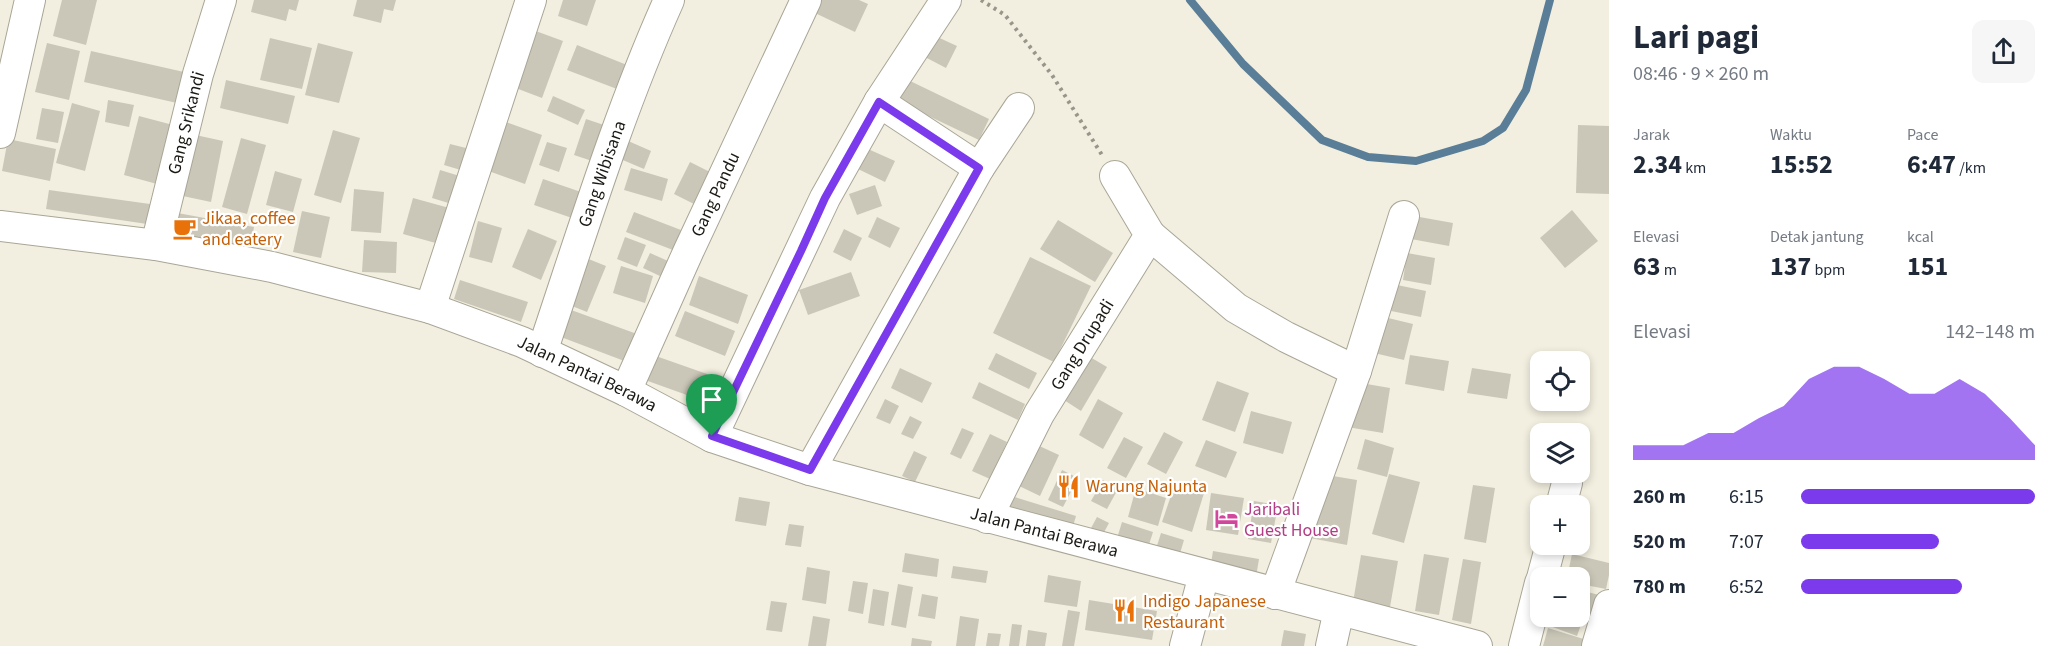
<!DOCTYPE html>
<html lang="id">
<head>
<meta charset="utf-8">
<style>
  :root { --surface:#fff; --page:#f6f6f7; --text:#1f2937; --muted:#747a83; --accent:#7c3aed }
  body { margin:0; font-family:"Source Sans 3",sans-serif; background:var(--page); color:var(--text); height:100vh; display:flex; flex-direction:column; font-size:22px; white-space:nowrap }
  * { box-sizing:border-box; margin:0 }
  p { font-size:20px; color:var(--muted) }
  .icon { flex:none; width:33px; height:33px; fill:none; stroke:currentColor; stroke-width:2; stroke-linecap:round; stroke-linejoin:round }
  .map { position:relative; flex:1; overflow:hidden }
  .panel { display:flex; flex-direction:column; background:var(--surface); width:450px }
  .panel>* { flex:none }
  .tools { position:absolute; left:1530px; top:351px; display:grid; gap:12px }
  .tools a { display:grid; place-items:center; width:60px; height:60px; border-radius:12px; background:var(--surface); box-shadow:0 3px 9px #0003; font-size:30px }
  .pin { position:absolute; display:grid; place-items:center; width:51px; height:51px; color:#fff; margin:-62px -26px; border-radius:50% 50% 50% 0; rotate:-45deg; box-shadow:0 0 6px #0007 }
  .pin .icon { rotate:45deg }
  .round { display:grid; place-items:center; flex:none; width:63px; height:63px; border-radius:12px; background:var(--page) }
  .summary { display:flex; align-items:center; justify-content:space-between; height:102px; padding:0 24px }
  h1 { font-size:33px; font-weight:700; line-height:45px }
  .figures { display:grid; grid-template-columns:repeat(3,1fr); gap:9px; height:102px; padding:6px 24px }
  .figures div { display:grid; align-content:center }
  .figures b { font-size:26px; font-weight:700 }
  .figures small { font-size:16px; font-weight:400 }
  .figures p { font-size:16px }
  .chart { height:168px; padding:12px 24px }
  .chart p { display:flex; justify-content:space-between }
  .chart svg { width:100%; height:108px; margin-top:6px; fill:var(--accent); opacity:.7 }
  ul { padding:0 24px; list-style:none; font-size:20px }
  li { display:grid; grid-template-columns:96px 72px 1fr; align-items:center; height:45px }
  li i { height:15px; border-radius:8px; background:var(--accent) }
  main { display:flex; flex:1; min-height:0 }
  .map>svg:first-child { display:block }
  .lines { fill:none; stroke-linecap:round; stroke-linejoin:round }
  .stream { stroke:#5a7e97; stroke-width:8 }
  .building { fill:#cac7b8 }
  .minor-casing { stroke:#a9a697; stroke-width:32 }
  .path { stroke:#98968b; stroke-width:4; stroke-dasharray:3 4.5; stroke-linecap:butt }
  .minor { stroke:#fff; stroke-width:30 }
  .route-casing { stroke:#fff; stroke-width:12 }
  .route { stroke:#7c3aed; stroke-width:8 }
  .labels { text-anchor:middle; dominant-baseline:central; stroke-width:4.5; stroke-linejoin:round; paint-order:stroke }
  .street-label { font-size:18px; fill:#191813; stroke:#fff }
  .food-label { font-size:18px; fill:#c56008; stroke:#fff; text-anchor:start }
  .hotel-label { font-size:18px; fill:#b23c85; stroke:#fff; text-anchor:start }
</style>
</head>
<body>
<main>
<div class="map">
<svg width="1609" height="646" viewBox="0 0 1609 646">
  <rect width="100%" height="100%" fill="#f2efe0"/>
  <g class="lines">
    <!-- stream -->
    <polyline class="stream" points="1190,0 1243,64 1322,140 1368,157 1416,161 1483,141 1503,128 1526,90 1550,0"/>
  </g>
  <!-- building -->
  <g class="building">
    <polygon points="62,0 97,0 86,45 53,36"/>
    <polygon points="254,0 299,0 296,11 289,9 286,21 251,12"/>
    <polygon points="357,0 396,0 393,11 384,9 381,23 353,16"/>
    <polygon points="563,0 596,0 587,26 558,16"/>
    <polygon points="821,0 859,0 868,4 855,32 815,13"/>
    <polygon points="533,30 563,41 542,98 513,87"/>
    <polygon points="933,35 957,46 946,68 923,56"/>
    <polygon points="270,38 312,48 302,89 260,80"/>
    <polygon points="47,43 80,51 69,100 35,92"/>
    <polygon points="318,43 353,52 339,103 305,95"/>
    <polygon points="577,45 627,65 617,89 567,70"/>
    <polygon points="91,51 184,72 177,103 84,82"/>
    <polygon points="906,79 989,119 979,140 895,100"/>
    <polygon points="226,80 295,96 288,124 220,108"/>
    <polygon points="553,96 585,110 578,125 547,111"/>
    <polygon points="108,100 134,105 129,127 105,122"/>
    <polygon points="72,103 100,111 85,171 56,163"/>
    <polygon points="42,108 64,112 58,143 36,139"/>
    <polygon points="139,116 173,125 157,184 124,175"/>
    <polygon points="586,119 610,127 598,163 574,155"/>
    <polygon points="500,120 542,135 525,184 483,169"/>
    <polygon points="1578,125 1609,126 1609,194 1576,193"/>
    <polygon points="333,130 360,138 341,203 314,195"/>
    <polygon points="191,134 223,141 211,202 178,195"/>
    <polygon points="241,138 266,145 247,214 222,207"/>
    <polygon points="8,139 56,149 50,181 2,171"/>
    <polygon points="626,140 651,151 644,169 618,158"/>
    <polygon points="547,142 567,148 559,172 539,165"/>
    <polygon points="450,144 470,149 464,171 444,165"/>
    <polygon points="868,149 895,161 885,182 858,169"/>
    <polygon points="690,162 712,173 696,205 674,194"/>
    <polygon points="631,168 668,179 662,201 624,190"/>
    <polygon points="440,170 463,177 455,205 432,198"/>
    <polygon points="275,171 302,179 293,212 266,205"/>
    <polygon points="543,179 584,193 575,219 534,205"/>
    <polygon points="875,185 882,206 857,215 849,194"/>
    <polygon points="354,189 384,192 381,233 351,231"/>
    <polygon points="49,190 150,204 147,224 46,209"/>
    <polygon points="413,198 453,209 443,245 403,234"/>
    <polygon points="1572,210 1598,241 1565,268 1540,238"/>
    <polygon points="302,211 330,217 321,258 293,252"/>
    <polygon points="172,212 254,227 250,250 167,236"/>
    <polygon points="634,212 681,230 673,250 626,232"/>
    <polygon points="1414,216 1453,223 1449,246 1411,239"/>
    <polygon points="877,217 900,228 890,248 868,237"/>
    <polygon points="1058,220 1113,253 1095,282 1040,249"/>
    <polygon points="478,221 502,228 492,263 469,257"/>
    <polygon points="528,229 557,241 541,280 512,267"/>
    <polygon points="844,229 862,238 851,261 833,252"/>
    <polygon points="625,237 646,245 637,267 617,259"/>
    <polygon points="364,240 397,242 396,273 362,272"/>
    <polygon points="650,253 668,261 662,277 643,268"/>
    <polygon points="1407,253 1435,258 1431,285 1403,280"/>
    <polygon points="581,256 606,266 587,312 562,302"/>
    <polygon points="1030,257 1091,286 1054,362 993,333"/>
    <polygon points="621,266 653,276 645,303 613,293"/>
    <polygon points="851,272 860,296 808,315 799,290"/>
    <polygon points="699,276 748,295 738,324 689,305"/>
    <polygon points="460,280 528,302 521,322 454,299"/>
    <polygon points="1397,285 1426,291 1421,317 1391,311"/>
    <polygon points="563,307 637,334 627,362 553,334"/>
    <polygon points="685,311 735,331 725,356 675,336"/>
    <polygon points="1384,317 1413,324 1404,360 1374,353"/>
    <polygon points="996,353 1037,373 1029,389 988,369"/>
    <polygon points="653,355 707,374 698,399 645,380"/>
    <polygon points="1410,355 1449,361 1444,391 1405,384"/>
    <polygon points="1090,357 1107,367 1081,411 1064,400"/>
    <polygon points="900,368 932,383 922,403 891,388"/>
    <polygon points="1472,368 1511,374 1507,399 1467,393"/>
    <polygon points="1217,381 1249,393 1235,432 1202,420"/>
    <polygon points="979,382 1025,404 1018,420 972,398"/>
    <polygon points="1355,382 1390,388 1383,433 1347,427"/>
    <polygon points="885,399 899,406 890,424 876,418"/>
    <polygon points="1098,399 1123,413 1103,449 1079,435"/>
    <polygon points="1251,411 1292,422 1283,454 1243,443"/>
    <polygon points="910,416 922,422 913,439 901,434"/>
    <polygon points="962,428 974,433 961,459 950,454"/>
    <polygon points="1164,432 1183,442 1166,474 1147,464"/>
    <polygon points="990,434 1007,442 990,479 972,471"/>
    <polygon points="1124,437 1143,447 1126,478 1107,468"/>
    <polygon points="1365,439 1394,448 1387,477 1357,469"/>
    <polygon points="1206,440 1237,452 1226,478 1195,466"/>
    <polygon points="1035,444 1059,455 1040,496 1015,484"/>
    <polygon points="914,451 927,457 915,482 902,476"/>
    <polygon points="1062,470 1078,478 1063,507 1048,500"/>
    <polygon points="1321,474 1357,480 1347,545 1310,538"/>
    <polygon points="1389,474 1420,482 1404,543 1372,534"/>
    <polygon points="1103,480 1118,489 1107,509 1091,501"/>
    <polygon points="1175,484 1204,493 1192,532 1162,522"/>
    <polygon points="1473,485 1495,488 1486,543 1464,539"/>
    <polygon points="1136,488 1166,498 1158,526 1128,517"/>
    <polygon points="1211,493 1244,498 1238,535 1206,530"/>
    <polygon points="1005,494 1076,516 1071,533 1000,510"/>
    <polygon points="739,497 770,502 766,526 735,521"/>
    <polygon points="1254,501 1278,505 1271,543 1248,539"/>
    <polygon points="1097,517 1109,523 1102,536 1090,530"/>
    <polygon points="1122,522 1153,532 1146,554 1115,545"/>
    <polygon points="789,524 804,526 801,547 785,545"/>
    <polygon points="1161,533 1184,540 1178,560 1155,552"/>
    <polygon points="1213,551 1259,559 1256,577 1210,570"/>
    <polygon points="905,553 939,559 937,577 902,572"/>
    <polygon points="1424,554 1449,558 1439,615 1415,611"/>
    <polygon points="1572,554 1609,563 1609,575 1606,589 1580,584 1580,578 1567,578"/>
    <polygon points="1361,555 1398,561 1390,607 1353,602"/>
    <polygon points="1463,559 1481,562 1471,624 1452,620"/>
    <polygon points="953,566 988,571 986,583 951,578"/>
    <polygon points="807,567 830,571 826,604 802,600"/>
    <polygon points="1048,575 1081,581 1077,607 1044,602"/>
    <polygon points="853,581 868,583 863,614 848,611"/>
    <polygon points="898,584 913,587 906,628 891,625"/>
    <polygon points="873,589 889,592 884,626 868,623"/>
    <polygon points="1580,590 1599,595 1594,614 1580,610"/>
    <polygon points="922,594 938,597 935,619 918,616"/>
    <polygon points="1089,600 1157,611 1152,640 1085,630"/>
    <polygon points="771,601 787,603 782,632 766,630"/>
    <polygon points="1068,610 1080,612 1074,646 1062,646"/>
    <polygon points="813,616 830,619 826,646 808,646"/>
    <polygon points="960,616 979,619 975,646 956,646"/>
    <polygon points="1553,616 1575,616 1583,619 1577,636 1550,626"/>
    <polygon points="1012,624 1022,625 1019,646 1009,646"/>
    <polygon points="1548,628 1590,641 1588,646 1543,646"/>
    <polygon points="1028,630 1047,633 1045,646 1026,646"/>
    <polygon points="1284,630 1306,634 1304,646 1281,646"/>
    <polygon points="988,633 1001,634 999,646 986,646"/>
    <polygon points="912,638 932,641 931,646 911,646"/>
  </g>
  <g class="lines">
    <defs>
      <g id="minor">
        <polyline points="879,102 979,168"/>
        <polyline points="0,133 30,0"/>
        <path id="s1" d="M 0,226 L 156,245 L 272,267 L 430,308 L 522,342 L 626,391 L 712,437 L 810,470 L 1477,646"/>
        <polyline points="1150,235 1236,308 1286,337 1356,371"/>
        <path id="s2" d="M 156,245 L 198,74 L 221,0"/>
        <polyline points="430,308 531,0"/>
        <path id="s3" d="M 542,352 C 582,233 618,114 669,0"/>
        <path id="s4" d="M 626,391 L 689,250 L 806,0"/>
        <polyline points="712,437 825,198 879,102 946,0"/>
        <polyline points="810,470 979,168 1019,108"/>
        <polyline points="1561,506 1567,483"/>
        <path id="s5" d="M 987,518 L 1039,414 L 1150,235 L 1115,176"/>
        <polyline points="1542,578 1551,544"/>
        <polyline points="1275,594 1356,371 1404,216"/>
        <polyline points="1185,646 1204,575"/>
        <polyline points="1331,646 1339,610"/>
        <polyline points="1524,646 1540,583"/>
        <polyline points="1597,646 1609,605"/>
      </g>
    </defs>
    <!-- minor casing -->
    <use href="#minor" class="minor-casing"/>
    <!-- path -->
    <polyline class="path" points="981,0 1005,15 1052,75 1102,155"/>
    <!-- minor -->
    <use href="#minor" class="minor"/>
  </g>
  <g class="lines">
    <defs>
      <polygon id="route" points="879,102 979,168 810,470 712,436 801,251 825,198"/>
    </defs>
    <!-- route casing -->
    <use href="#route" class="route-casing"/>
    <!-- route -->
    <use href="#route" class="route"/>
  </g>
  <!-- icons -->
  <defs>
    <symbol id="cafe-bare" viewBox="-9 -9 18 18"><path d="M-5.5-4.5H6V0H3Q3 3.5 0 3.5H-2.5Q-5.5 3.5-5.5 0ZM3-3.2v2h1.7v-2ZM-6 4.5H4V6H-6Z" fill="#e8710a" stroke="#fff" stroke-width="2.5" paint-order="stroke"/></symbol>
    <symbol id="restaurant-bare" viewBox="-9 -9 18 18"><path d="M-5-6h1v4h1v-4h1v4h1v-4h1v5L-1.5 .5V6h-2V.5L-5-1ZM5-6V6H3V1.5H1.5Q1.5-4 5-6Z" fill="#e8710a" stroke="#fff" stroke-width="2.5" paint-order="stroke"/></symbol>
    <symbol id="hotel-bare" viewBox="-9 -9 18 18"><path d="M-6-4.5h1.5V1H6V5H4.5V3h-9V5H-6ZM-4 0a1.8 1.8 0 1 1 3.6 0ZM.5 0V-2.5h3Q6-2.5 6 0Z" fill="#d1479c" stroke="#fff" stroke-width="2.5" paint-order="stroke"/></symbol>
  </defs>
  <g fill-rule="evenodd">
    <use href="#cafe-bare" x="168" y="212" width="33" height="33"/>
    <use href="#restaurant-bare" x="1052" y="470" width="33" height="33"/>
    <use href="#hotel-bare" x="1210" y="502" width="33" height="33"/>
    <use href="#restaurant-bare" x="1108" y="594" width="33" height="33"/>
  </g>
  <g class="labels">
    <!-- street labels -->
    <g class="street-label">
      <text stroke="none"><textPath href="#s2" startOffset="126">Gang Srikandi</textPath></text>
      <text stroke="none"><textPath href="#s3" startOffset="188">Gang Wibisana</textPath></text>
      <text stroke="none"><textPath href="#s4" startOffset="216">Gang Pandu</textPath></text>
      <text stroke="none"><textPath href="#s5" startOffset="198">Gang Drupadi</textPath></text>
      <text stroke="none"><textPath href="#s1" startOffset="609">Jalan Pantai Berawa</textPath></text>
      <text stroke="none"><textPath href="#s1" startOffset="1095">Jalan Pantai Berawa</textPath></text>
    </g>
    <!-- food labels -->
    <g class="food-label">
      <text x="202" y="218">Jikaa, coffee<tspan x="202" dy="21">and eatery</tspan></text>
      <text x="1086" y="486">Warung Najunta</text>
      <text x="1143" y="601">Indigo Japanese<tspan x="1143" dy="21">Restaurant</tspan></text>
    </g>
    <!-- hotel labels -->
    <g class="hotel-label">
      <text x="1244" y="509">Jaribali<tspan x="1244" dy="21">Guest House</tspan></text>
    </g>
  </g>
</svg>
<div class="tools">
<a><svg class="icon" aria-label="locate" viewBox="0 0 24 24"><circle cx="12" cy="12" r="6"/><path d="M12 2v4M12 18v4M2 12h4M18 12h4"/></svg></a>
<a><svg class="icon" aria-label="layers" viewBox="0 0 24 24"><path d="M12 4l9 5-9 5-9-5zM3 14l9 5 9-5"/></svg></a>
<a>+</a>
<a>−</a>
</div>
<div class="pin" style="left:712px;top:436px;background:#1e9e55"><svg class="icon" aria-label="arrive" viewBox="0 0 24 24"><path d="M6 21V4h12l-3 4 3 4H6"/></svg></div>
</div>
<section class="panel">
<div class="summary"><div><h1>Lari pagi</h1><p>08:46 · 9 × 260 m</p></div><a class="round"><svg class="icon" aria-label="share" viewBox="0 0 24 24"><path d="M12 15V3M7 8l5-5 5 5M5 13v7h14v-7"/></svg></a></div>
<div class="figures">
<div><p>Jarak</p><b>2.34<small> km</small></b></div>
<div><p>Waktu</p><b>15:52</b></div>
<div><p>Pace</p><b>6:47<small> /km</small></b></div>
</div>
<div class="figures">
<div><p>Elevasi</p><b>63<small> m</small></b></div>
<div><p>Detak jantung</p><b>137<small> bpm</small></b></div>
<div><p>kcal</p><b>151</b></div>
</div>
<div class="chart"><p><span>Elevasi</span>142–148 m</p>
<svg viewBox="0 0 160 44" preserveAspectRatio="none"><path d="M0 44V38L10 38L20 38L30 33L40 33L50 27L60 22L70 11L80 6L90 6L100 11L110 17L120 17L130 11L140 17L150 27L160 38V44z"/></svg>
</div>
<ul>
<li><b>260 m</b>6:15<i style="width:100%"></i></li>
<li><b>520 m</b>7:07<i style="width:59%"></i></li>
<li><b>780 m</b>6:52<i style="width:69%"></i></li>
</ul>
</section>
</main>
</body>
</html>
